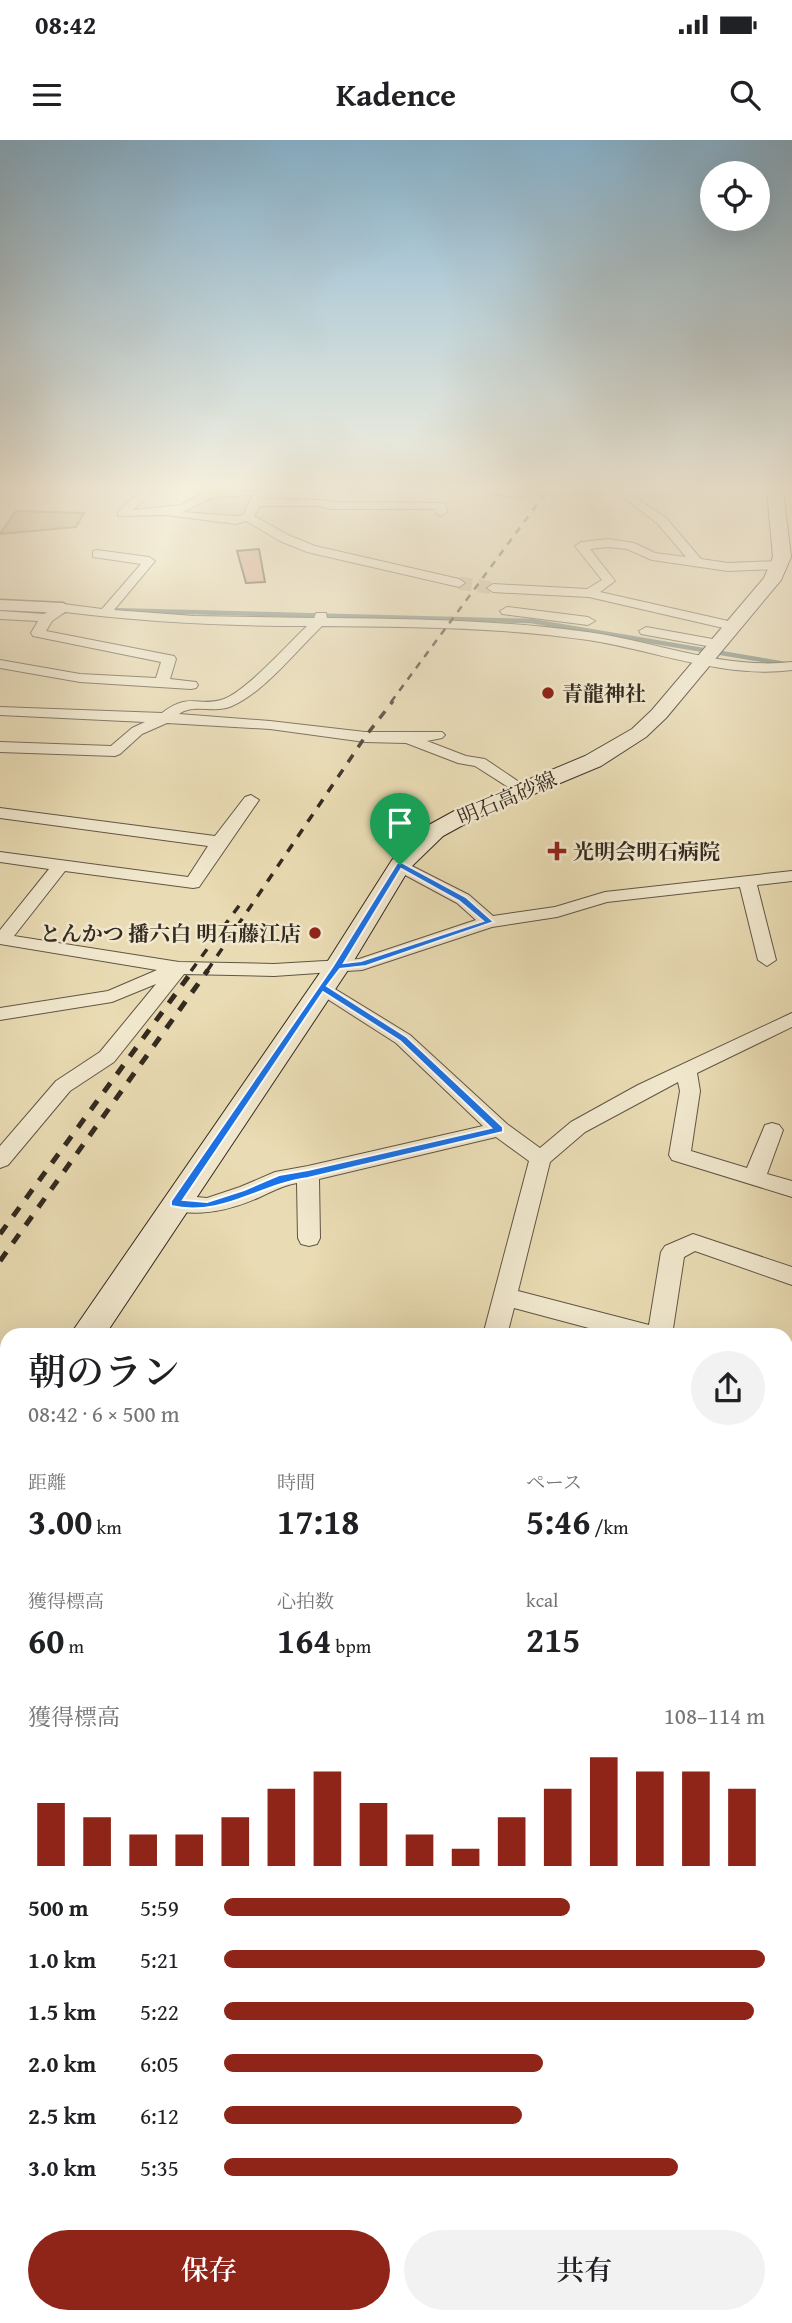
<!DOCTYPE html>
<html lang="ja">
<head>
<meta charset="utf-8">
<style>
  :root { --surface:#fff; --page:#f2f2f2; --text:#202124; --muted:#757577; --accent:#8f2418 }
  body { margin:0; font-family:"Gentium Book Plus","Noto Serif JP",serif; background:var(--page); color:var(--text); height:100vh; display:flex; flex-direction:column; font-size:26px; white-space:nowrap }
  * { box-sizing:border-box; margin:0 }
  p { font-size:23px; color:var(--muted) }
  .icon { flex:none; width:38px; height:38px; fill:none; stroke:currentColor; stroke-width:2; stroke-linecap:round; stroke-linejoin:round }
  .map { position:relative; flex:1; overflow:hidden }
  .details { position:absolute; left:0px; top:1188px; width:793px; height:996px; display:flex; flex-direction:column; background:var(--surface); border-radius:21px 21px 0 0; box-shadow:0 7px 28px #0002 }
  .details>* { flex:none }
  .fabs { position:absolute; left:700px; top:21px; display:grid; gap:14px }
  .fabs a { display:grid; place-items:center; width:70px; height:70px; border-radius:50%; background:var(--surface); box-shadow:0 7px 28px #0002; font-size:35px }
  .pin { position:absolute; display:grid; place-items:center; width:60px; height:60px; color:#fff; margin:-72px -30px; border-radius:50% 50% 50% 0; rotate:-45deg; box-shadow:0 0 7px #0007 }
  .pin .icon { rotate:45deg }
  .round { display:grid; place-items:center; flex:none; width:74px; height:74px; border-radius:37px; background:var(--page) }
  .summary { display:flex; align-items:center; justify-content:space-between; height:119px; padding:0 28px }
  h1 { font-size:38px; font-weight:600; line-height:52px }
  .metrics { display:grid; grid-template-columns:repeat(3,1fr); gap:10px; height:119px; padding:7px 28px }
  .metrics div { display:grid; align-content:center }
  .metrics b { font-size:35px; font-weight:600 }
  .metrics small { font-size:19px; font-weight:400 }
  .metrics p { font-size:19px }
  .chart { height:196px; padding:14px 28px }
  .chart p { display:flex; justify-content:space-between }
  .chart svg { width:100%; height:126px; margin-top:7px; stroke:var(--accent); stroke-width:6 }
  .primary-button { display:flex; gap:14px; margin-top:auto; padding:14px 28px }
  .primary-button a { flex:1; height:80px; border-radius:42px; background:var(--accent); color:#fff; font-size:28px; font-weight:600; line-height:80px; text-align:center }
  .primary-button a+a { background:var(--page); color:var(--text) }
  ul { padding:0 28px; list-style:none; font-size:23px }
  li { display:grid; grid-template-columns:112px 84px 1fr; align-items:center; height:52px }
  li i { height:18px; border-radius:9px; background:var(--accent) }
  .status { display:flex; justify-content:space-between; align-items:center; height:49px; padding:0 35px; background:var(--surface); direction:ltr }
  .status svg { height:19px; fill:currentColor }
  header { display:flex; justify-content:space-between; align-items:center; height:91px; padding:0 28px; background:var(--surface); font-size:32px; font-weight:600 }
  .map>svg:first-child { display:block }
  .green { fill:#bcbe89; stroke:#787454; stroke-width:2 }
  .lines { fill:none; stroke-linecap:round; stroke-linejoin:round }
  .stream { stroke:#708078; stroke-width:4.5 }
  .building { fill:#d49b7d; stroke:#332a20; stroke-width:2 }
  .minor-tunnel { stroke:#c5b896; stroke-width:13; stroke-dasharray:13 6; stroke-linecap:butt }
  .service-casing { stroke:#605645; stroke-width:8 }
  .minor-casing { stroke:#605645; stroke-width:2 }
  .tertiary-casing { stroke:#605645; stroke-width:3 }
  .secondary-casing { stroke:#332a20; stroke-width:2 }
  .service { stroke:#f1e8ce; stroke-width:6 }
  .minor { fill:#f1e8ce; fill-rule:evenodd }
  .tertiary { fill:#f1e8ce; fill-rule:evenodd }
  .secondary { fill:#f1e8ce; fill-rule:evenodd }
  .rail-far2 { stroke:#332a20; stroke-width:2.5; stroke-dasharray:7 7; stroke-linecap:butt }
  .rail-far1 { stroke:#332a20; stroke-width:3.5; stroke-dasharray:9 9; stroke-linecap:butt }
  .rail { stroke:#332a20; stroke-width:5; stroke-dasharray:11 11; stroke-linecap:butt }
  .route { fill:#1a73e8; stroke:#fff; stroke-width:2; fill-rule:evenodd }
  .poi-dot { fill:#8f2418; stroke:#f1e8ce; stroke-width:2.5 }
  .labels { text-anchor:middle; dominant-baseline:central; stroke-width:5; stroke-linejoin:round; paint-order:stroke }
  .far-poi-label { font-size:21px; font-weight:bold; fill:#332a20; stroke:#f1e8ce; text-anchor:start }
  .far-street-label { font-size:21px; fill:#332a20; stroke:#f1e8ce }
</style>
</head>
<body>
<div class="status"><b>08:42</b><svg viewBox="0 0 49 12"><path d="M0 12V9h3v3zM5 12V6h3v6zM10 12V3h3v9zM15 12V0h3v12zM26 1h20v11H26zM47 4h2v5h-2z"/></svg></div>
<header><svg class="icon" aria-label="menu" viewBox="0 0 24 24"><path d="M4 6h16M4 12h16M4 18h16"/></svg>Kadence<svg class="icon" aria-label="search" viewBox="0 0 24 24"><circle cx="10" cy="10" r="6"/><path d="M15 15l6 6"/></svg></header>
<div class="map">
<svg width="792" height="2183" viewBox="0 0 792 2183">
  <rect width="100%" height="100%" fill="#e9dbb3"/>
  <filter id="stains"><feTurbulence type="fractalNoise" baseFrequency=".00286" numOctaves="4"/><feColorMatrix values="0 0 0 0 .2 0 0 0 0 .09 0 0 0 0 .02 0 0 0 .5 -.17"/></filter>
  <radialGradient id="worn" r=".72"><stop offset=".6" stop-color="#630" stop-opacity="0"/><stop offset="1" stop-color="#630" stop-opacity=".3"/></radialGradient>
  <!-- green -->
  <polygon class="green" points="16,371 84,373 76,387 0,394"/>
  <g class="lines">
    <!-- stream -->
    <polyline class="stream" points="107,470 531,481 792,525"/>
  </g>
  <!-- building -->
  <polygon class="building" points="259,409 265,442 246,443 237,411"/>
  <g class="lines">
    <!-- minor-tunnel -->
    <polyline class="minor-tunnel" points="459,443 493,448"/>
    <defs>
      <polyline id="service" points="493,351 523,355 525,351"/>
      <g id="minor">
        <polygon points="0,351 9,351 0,357"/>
        <path d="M 141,351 L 153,351 L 133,370 L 181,365 L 208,351 L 266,351 L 263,359 L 320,360 L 330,362 L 445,363 L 447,372 L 441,376 L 437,374 L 435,369 L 329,369 L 319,366 L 260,366 L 254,376 L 288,395 L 315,406 L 459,439 L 465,443 L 459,447 L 307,412 L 280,401 L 246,381 L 236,384 L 166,375 L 118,376 L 118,372 ZM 253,355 L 243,375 L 236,376 L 183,372 L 214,357 Z"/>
        <polygon points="630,354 666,378 701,419 728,423 778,421 784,425 778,429 728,431 652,420 627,409 608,407 590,409 615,441 600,452 737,483 737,489 732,490 589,457 493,452 487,448 493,444 587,449 602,440 575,406 581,402 608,399 634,403 655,413 686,417 658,384 626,359 624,357"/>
        <path d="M 97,410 L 149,417 L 155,421 L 114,470 L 194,476 L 314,478 L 316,473 L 326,473 L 327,478 C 414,479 501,480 587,492 C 654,501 724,530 792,522 L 792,530 C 724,539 654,510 588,500 C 500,487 411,487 322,486 C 297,510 263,553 232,566 C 215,574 194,563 179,574 L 270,581 L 365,592 L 442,592 L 445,595 L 442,598 L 427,601 L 466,616 L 485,619 L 528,648 L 530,651 L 528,654 L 522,656 L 475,626 L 458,623 L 406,603 L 365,602 L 270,589 L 167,583 L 142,594 L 120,614 L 115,616 L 0,612 L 0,602 L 111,606 L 132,588 L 145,582 L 0,575 L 0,567 L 162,573 C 191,551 198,568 224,559 C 247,550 287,505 307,486 C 225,486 145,482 65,472 L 52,481 L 46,491 L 174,516 L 176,519 L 170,539 L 196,542 L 198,545 L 196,548 L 191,549 L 80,542 L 0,528 L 0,520 L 80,534 L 156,538 L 161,522 L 33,496 L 31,493 L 38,481 L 0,479 L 0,471 L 44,474 L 63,464 L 102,469 L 141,424 L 93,417 L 93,411 Z"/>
        <polygon points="507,467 588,477 595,481 588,485 502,474 500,471"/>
        <polygon points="646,487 718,500 725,504 718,508 641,494 639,491"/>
        <polygon points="251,655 259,660 199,747 193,748 65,731 14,796 179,822 274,824 359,819 476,780 457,763 394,729 391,725 394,721 400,720 469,755 493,776 555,767 605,752 792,731 792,741 757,745 776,820 767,826 758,820 740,747 607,762 557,777 492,787 362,830 274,836 184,834 114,922 70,951 8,1025 0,1028 0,1006 56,941 100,912 156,844 112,862 0,880 0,868 108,851 157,830 0,804 0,790 49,729 0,722 0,712 188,737 208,706 0,678 0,668 215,696 245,657"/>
        <path d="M 322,841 L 410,895 L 507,984 L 540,1008 L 571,982 L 638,945 L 792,873 L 792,887 L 697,933 L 700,951 L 691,1011 L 747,1028 L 765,985 L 772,983 L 779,985 L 783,990 L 767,1034 L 792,1041 L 792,1057 L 672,1020 L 669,1015 L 680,951 L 678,942 L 585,992 L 550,1022 L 518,1151 L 649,1185 L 661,1112 L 665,1106 L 693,1094 L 792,1127 L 792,1145 L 695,1111 L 684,1117 L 672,1195 L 615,1195 L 514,1168 L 507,1195 L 483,1195 L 529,1021 L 496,997 L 319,1039 L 320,1098 L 317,1104 L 309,1106 L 301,1104 L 298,1098 L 297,1043 C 284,1045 273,1051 260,1057 C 231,1070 199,1078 167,1069 L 164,1063 L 167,1057 L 175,1055 L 207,1058 L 240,1047 L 275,1032 L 308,1026 L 483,986 L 396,903 L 315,851 L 312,847 Z"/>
        <polygon points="786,1221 792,1223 792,1243 786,1241"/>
        <polygon points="786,1337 792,1339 792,1362 786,1360"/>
        <polygon points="786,1471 792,1473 792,1503 786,1501"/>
        <polygon points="0,1602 7,1604 7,1634 0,1632"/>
        <polygon points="786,1804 792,1805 792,1839 786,1838"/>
        <polygon points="67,2177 113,2177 116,2183 70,2183"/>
        <polygon points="270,2177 310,2177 308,2183 268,2183"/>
        <polygon points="436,2177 476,2177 475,2183 435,2183"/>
        <polygon points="558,2177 604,2177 607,2183 561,2183"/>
        <polygon points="661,2177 701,2177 699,2183 659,2183"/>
      </g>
      <polygon id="tertiary" points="0,460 63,463 71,468 63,473 0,470"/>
      <g id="secondary">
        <polygon points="767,351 783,351 791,417 781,440 666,578 646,597 601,626 474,679 443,696 409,729 350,827 105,1195 70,1195 324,827 392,720 427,686 458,669 585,616 632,589 652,570 764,438 773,417"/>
        <polygon points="7,1299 7,1337 0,1339 0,1301"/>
      </g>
    </defs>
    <!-- service casing -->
    <use href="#service" class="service-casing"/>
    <!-- minor casing -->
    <use href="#minor" class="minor-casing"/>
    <!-- tertiary casing -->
    <use href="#tertiary" class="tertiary-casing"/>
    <!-- secondary casing -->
    <use href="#secondary" class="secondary-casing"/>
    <!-- service -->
    <use href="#service" class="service"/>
    <!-- minor -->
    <use href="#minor" class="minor"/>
    <!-- tertiary -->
    <use href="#tertiary" class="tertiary"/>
    <!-- secondary -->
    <use href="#secondary" class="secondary"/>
    <!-- rail-far2 -->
    <polyline class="rail-far2" points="391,562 547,351"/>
    <!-- rail-far1 -->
    <g class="rail-far1">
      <polyline points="191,831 244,759"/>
      <polyline points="207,831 365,597 393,561"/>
    </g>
    <!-- rail -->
    <g class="rail">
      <polyline points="0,1094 193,830"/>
      <polyline points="0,1121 208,830"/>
    </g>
  </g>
  <!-- sky -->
  <linearGradient id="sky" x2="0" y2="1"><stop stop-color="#88b6d3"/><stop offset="0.53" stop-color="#f5efdd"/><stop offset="1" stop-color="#f5efdd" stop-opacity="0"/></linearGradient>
  <rect width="792" height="657" fill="url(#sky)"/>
  <!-- route -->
  <path class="route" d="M 397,723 L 403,723 L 466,757 L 494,782 L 366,826 L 340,829 L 327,846 L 407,897 L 503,987 L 503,992 L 308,1038 C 261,1044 221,1078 171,1066 L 171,1061 L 333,826 ZM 401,729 L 459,761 L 483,781 L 361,821 L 344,823 ZM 323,852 L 400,901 L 491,988 L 308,1030 L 279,1035 L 244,1050 L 207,1062 L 183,1060 Z"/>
  <!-- markers -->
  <g class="poi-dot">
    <circle cx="548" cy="553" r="7"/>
    <path d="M553.5 700.5h7v7h7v7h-7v7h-7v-7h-7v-7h7z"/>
    <circle cx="315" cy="793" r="7"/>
  </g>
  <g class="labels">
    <!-- far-poi labels -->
    <g class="far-poi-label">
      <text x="562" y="553">青龍神社</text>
      <text x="573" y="711">光明会明石病院</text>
      <text x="301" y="793" text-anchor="end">とんかつ 播六白 明石藤江店</text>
    </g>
    <!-- far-street labels -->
    <g class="far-street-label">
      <text transform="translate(507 658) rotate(-23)">明石高砂線</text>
    </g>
  </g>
  <rect width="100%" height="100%" filter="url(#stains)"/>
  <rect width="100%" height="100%" fill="url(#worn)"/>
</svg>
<div class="fabs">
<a><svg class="icon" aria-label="locate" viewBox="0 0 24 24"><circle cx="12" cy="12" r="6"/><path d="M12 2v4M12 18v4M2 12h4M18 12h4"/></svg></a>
</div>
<div class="pin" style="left:400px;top:725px;background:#1e9e55"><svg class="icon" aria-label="arrive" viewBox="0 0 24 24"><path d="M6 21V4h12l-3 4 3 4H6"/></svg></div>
<section class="details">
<div class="summary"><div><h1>朝のラン</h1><p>08:42 · 6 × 500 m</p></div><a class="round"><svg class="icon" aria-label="share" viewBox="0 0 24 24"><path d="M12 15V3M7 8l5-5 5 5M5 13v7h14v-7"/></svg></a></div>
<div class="metrics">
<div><p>距離</p><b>3.00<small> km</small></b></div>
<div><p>時間</p><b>17:18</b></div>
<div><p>ペース</p><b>5:46<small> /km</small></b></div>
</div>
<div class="metrics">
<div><p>獲得標高</p><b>60<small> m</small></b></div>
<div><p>心拍数</p><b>164<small> bpm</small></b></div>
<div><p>kcal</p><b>215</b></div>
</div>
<div class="chart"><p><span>獲得標高</span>108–114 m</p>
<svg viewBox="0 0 160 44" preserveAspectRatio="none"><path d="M5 44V22M15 44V27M25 44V33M35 44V33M45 44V27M55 44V17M65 44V11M75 44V22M85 44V33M95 44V38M105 44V27M115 44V17M125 44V6M135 44V11M145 44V11M155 44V17"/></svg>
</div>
<ul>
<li><b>500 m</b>5:59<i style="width:64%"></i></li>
<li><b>1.0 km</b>5:21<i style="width:100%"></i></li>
<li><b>1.5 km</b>5:22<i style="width:98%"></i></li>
<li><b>2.0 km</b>6:05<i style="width:59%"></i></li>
<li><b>2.5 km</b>6:12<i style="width:55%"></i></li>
<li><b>3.0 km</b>5:35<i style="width:84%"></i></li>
</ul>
<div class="primary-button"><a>保存</a><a>共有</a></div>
</section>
</div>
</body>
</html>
